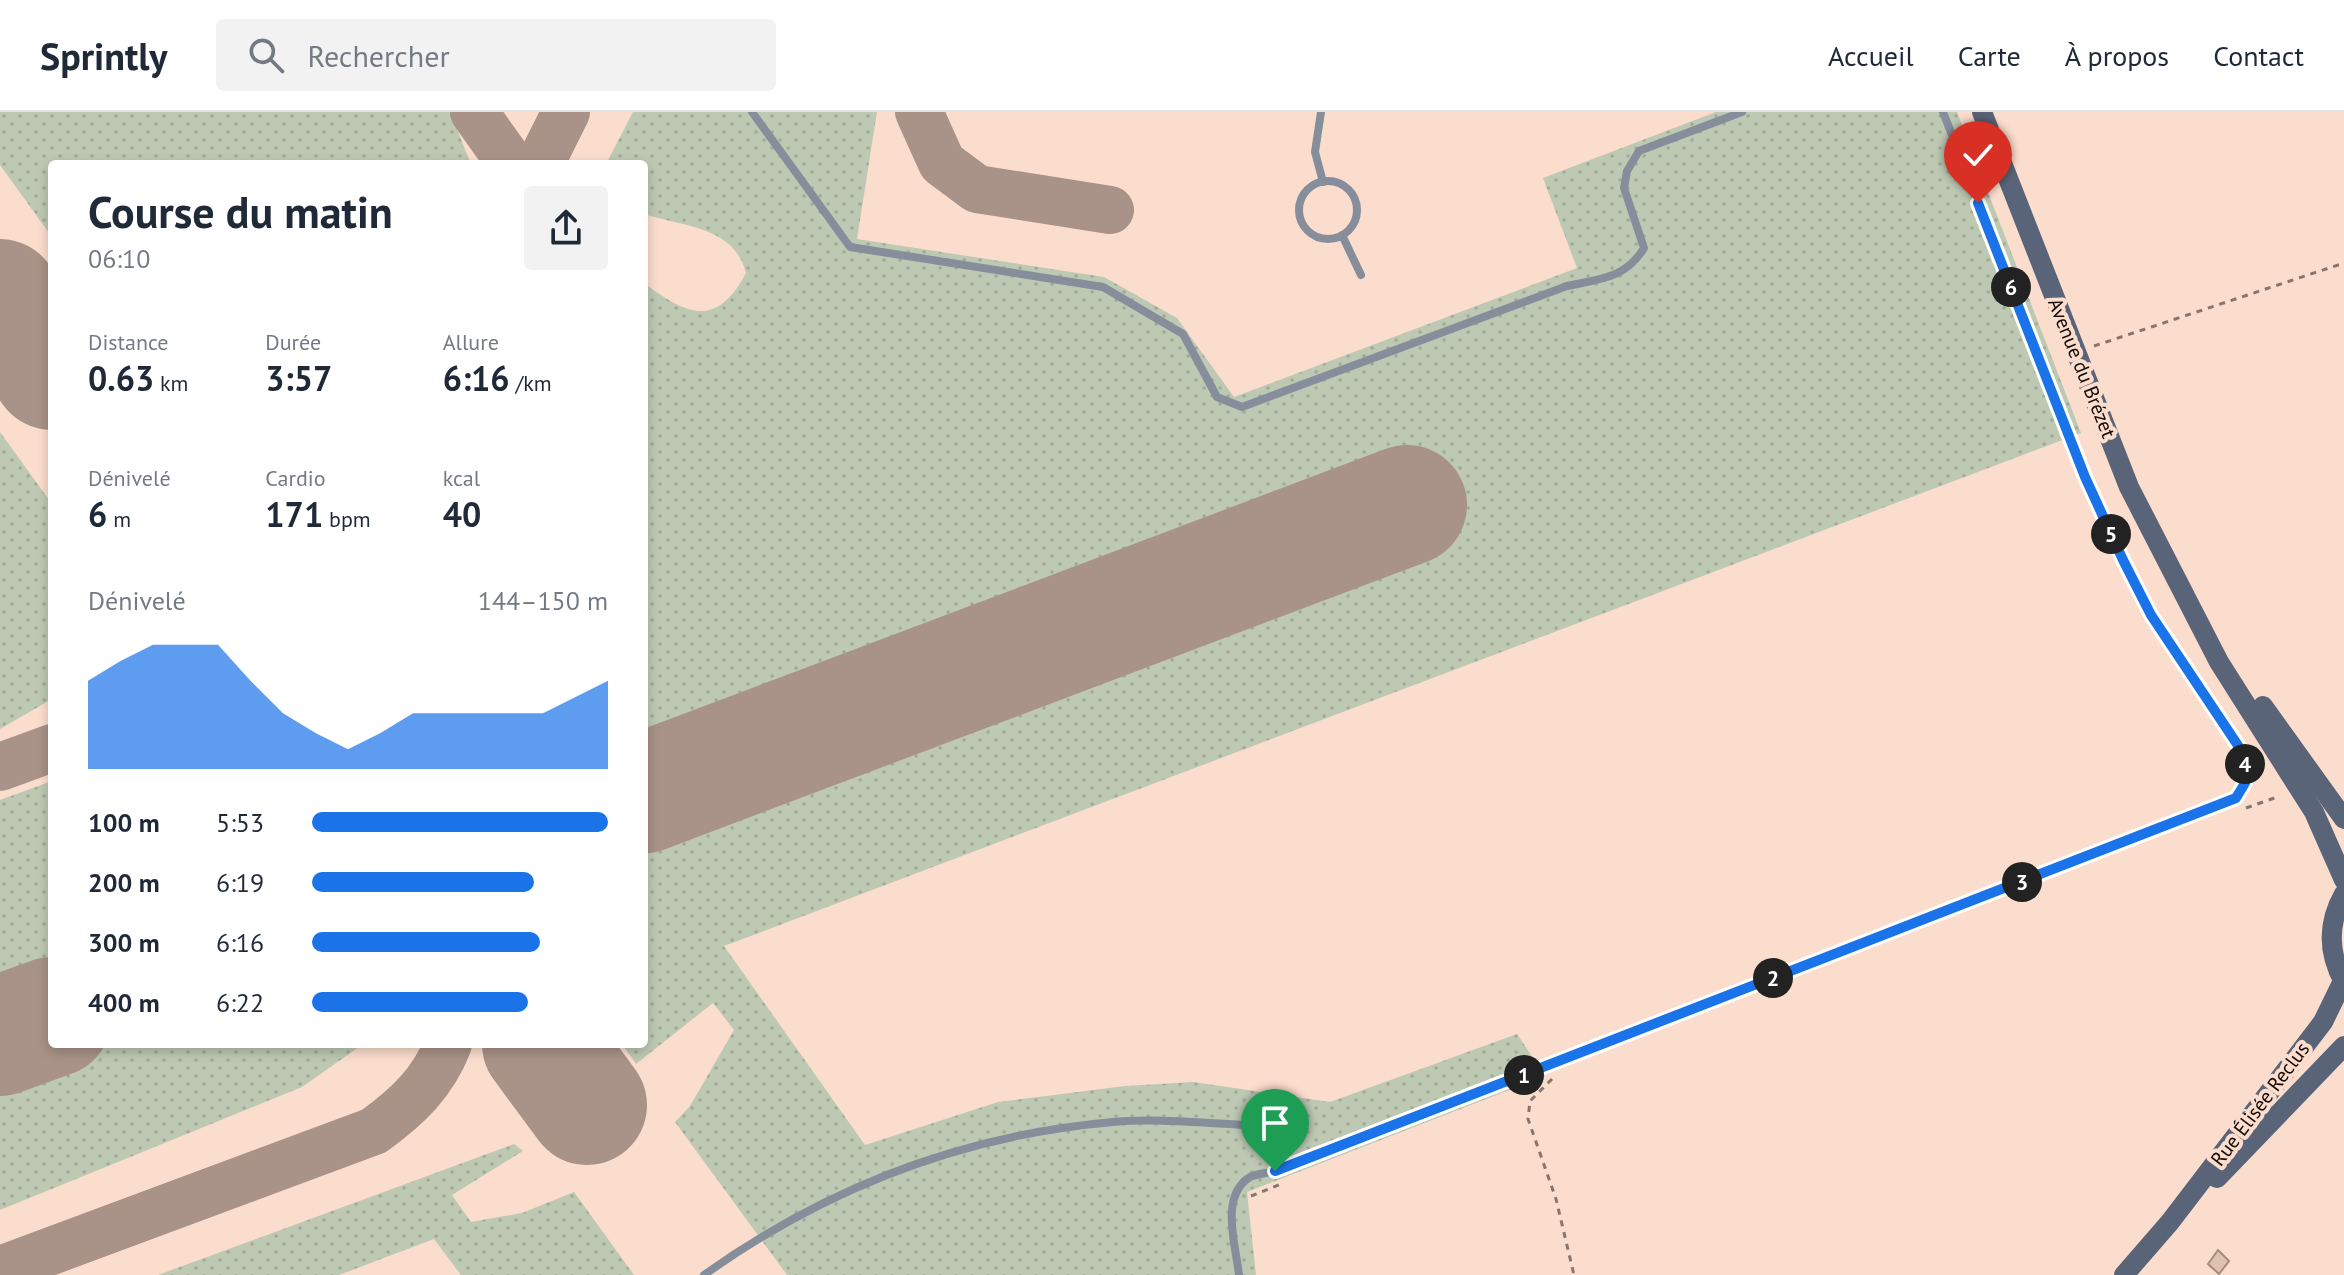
<!DOCTYPE html>
<html lang="fr">
<head>
<meta charset="utf-8">
<style>
  :root { --surface:#fff; --page:#f2f2f3; --text:#1f2937; --muted:#747a83; --line:#e0e1e3; --accent:#1a73e8 }
  body { margin:0; font-family:"PT Sans",sans-serif; background:var(--page); color:var(--text); height:100vh; display:flex; flex-direction:column; font-size:30px; white-space:nowrap }
  * { box-sizing:border-box; margin:0 }
  p { font-size:26px; color:var(--muted) }
  .icon { flex:none; width:44px; height:44px; fill:none; stroke:currentColor; stroke-width:2; stroke-linecap:round; stroke-linejoin:round }
  .map { position:relative; flex:1; overflow:hidden }
  .sheet { position:absolute; left:48px; top:48px; width:600px; height:888px; display:flex; flex-direction:column; background:var(--surface); border-radius:8px; box-shadow:0 4px 12px #0003 }
  .sheet>* { flex:none }
  .pin { position:absolute; display:grid; place-items:center; width:68px; height:68px; color:#fff; margin:-82px -34px; border-radius:50% 50% 50% 0; rotate:-45deg; box-shadow:0 0 8px #0007 }
  .pin .icon { rotate:45deg }
  .km { position:absolute; width:40px; height:40px; margin:-20px; border-radius:50%; background:#222; color:#fff; font-size:22px; line-height:40px; text-align:center }
  .round { display:grid; place-items:center; flex:none; width:84px; height:84px; border-radius:8px; background:var(--page) }
  .overview { display:flex; align-items:center; justify-content:space-between; height:136px; padding:0 40px }
  h1 { font-size:44px; font-weight:600; line-height:60px }
  .metrics { display:grid; grid-template-columns:repeat(3,1fr); gap:12px; height:136px; padding:8px 40px }
  .metrics div { display:grid; align-content:center }
  .metrics b { font-size:34px; font-weight:600 }
  .metrics small { font-size:22px; font-weight:400 }
  .metrics p { font-size:22px }
  .chart { height:224px; padding:16px 40px }
  .chart p { display:flex; justify-content:space-between }
  .chart svg { width:100%; height:144px; margin-top:8px; fill:var(--accent); opacity:.7 }
  ul { padding:0 40px; list-style:none; font-size:26px }
  li { display:grid; grid-template-columns:128px 96px 1fr; align-items:center; height:60px }
  li i { height:20px; border-radius:10px; background:var(--accent) }
  header { display:flex; align-items:center; gap:48px; box-sizing:border-box; height:112px; padding:0 40px; background:var(--surface); border-bottom:2px solid var(--line) }
  header strong { font-size:38px }
  nav { display:flex; gap:44px; margin-inline-start:auto; font-size:28px }
  .search { width:560px; height:72px; background:var(--page); display:flex; align-items:center; gap:20px; box-sizing:border-box; padding:0 28px; border-radius:8px; color:var(--muted); font-size:30px }
  .map>svg:first-child { display:block }
  .grass { fill:url(#grass-dots) }
  .lines { fill:none; stroke-linecap:round; stroke-linejoin:round }
  .taxiway { stroke:#a99287; stroke-width:48 }
  .runway { stroke:#a99287; stroke-width:120 }
  .building { fill:#ddc2b0; stroke:#a58b7b; stroke-width:2 }
  .path { stroke:#89756b; stroke-width:3; stroke-dasharray:6 6; stroke-linecap:butt }
  .service { stroke:#868e9c; stroke-width:8 }
  .secondary { stroke:#5a6478; stroke-width:20 }
  .route-casing { stroke:#fff; stroke-width:16 }
  .route { stroke:#1a73e8; stroke-width:10 }
  .labels { text-anchor:middle; dominant-baseline:central; stroke-width:8; stroke-linejoin:round; paint-order:stroke }
  .street-label { font-size:20px; fill:#140b06; stroke:#fbddce }
</style>
</head>
<body>
<header>
<strong>Sprintly</strong>
<div class="search"><svg class="icon" aria-label="search" viewBox="0 0 24 24"><circle cx="10" cy="10" r="6"/><path d="M15 15l6 6"/></svg>Rechercher</div>
<nav><a>Accueil</a><a>Carte</a><a>À propos</a><a>Contact</a></nav>
</header>
<div class="map">
<svg width="2344" height="1163" viewBox="0 0 2344 1163">
  <defs>
    <pattern id="grass-dots" width="8" height="8" patternUnits="userSpaceOnUse" patternTransform="scale(2)"><rect width="8" height="8" fill="#bdc9b3"/><path d="M2 2h.1M6 6h.1" fill="none" stroke="#a2ab98" stroke-width="1.8" stroke-linecap="round"/></pattern>
  </defs>
  <rect width="100%" height="100%" fill="#fbddce"/>
  <!-- grass -->
  <g class="grass">
    <polygon points="0,0 450,0 471,52 52,52 52,125 0,53"/>
    <path d="M 633,0 L 877,0 L 857,127 L 1104,165 L 1177,206 L 1234,285 L 1577,156 L 1543,66 L 1716,0 L 1957,0 L 2081,321 L 724,834 L 865,1033 L 998,990 L 1125,974 L 1193,970 L 1330,990 L 1517,922 L 1545,964 L 1247,1080 L 1256,1163 L 787,1163 L 675,1010 L 690,994 L 734,918 L 713,891 L 636,952 L 622,932 L 644,932 L 644,171 C 687,203 716,217 746,161 C 734,114 684,115 644,102 L 644,52 L 606,52 Z"/>
    <polygon points="0,320 52,392 52,587 0,617"/>
    <polygon points="52,669 52,932 359,935 302,975 0,1098 0,688"/>
    <polygon points="514,1032 523,1039 452,1083 471,1110 522,1101 574,1080 634,1163 461,1163 434,1127 339,1163 158,1163"/>
  </g>
  <g class="lines">
    <!-- taxiway -->
    <g class="taxiway">
      <polyline points="474,0 511,52"/>
      <polyline points="919,0 942,51 977,77 1110,98"/>
      <polyline points="540,52 566,0"/>
      <polyline points="0,655 52,636"/>
      <path d="M 0,1158 L 374,1019 C 407,995 433,971 448,932"/>
    </g>
    <!-- runway -->
    <g class="runway">
      <polyline points="0,187 52,258"/>
      <polyline points="644,681 1407,393"/>
      <polyline points="0,924 52,905"/>
      <polyline points="542,932 587,993"/>
    </g>
  </g>
  <!-- building -->
  <polygon class="building" points="2218,1138 2229,1149 2219,1162 2208,1152"/>
  <g class="lines">
    <!-- path -->
    <g class="path">
      <polyline points="2094,234 2344,151"/>
      <polyline points="2246,696 2280,684"/>
      <polyline points="1552,967 1530,989 1528,1007 1556,1087 1574,1163"/>
      <polyline points="1251,1084 1281,1072"/>
    </g>
    <!-- service -->
    <g class="service">
      <path d="M 752,0 L 850,135 L 1103,175 L 1183,222 L 1217,285 L 1242,295 L 1567,174 C 1600,167 1626,166 1644,136 L 1624,76 L 1627,59 L 1639,39 L 1742,0"/>
      <polyline points="1321,0 1315,40 1323,70"/>
      <circle cx="1328" cy="98" r="29"/>
      <polyline points="1342,123 1361,163"/>
      <path d="M 704,1163 C 826,1076 964,1023 1113,1010 C 1156,1006 1203,1011 1246,1013"/>
      <path d="M 1239,1163 C 1236,1134 1219,1084 1250,1065 C 1256,1062 1268,1061 1275,1059 L 2219,693 L 2236,686 L 2245,671 L 2243,641 L 2151,503 L 2123,448 L 2085,365 L 1943,0"/>
    </g>
    <!-- secondary -->
    <g class="secondary">
      <polyline points="1982,0 2129,375 2219,550 2314,700 2344,768"/>
      <polyline points="2263,594 2344,707"/>
      <path d="M 2344,782 C 2327,812 2328,841 2344,870"/>
      <polyline points="2217,1066 2344,934"/>
      <polyline points="2124,1163 2170,1110 2323,910 2343,869"/>
    </g>
  </g>
  <g class="lines">
    <defs>
      <polyline id="route" points="1275,1059 2236,686 2245,671 2243,641 2151,503 2123,448 2085,365 1978,91"/>
    </defs>
    <!-- route casing -->
    <use href="#route" class="route-casing"/>
    <!-- route -->
    <use href="#route" class="route"/>
  </g>
  <g class="labels">
    <!-- street labels -->
    <g class="street-label">
      <text transform="translate(2082 256) rotate(68)">Avenue du Brézet</text>
      <text transform="translate(2260 992) rotate(-53)">Rue Élisée Reclus</text>
    </g>
  </g>
</svg>
<div class="pin" style="left:1275px;top:1059px;background:#1e9e55"><svg class="icon" aria-label="arrive" viewBox="0 0 24 24"><path d="M6 21V4h12l-3 4 3 4H6"/></svg></div>
<div class="pin" style="left:1978px;top:91px;background:#d93025"><svg class="icon" aria-label="check" viewBox="0 0 24 24"><path d="M5 12l5 5 9-10"/></svg></div>
<b class="km" style="left:1524px;top:963px">1</b>
<b class="km" style="left:1773px;top:866px">2</b>
<b class="km" style="left:2022px;top:770px">3</b>
<b class="km" style="left:2245px;top:652px">4</b>
<b class="km" style="left:2111px;top:422px">5</b>
<b class="km" style="left:2011px;top:175px">6</b>
<section class="sheet">
<div class="overview"><div><h1>Course du matin</h1><p>06:10</p></div><a class="round"><svg class="icon" aria-label="share" viewBox="0 0 24 24"><path d="M12 15V3M7 8l5-5 5 5M5 13v7h14v-7"/></svg></a></div>
<div class="metrics">
<div><p>Distance</p><b>0.63<small> km</small></b></div>
<div><p>Durée</p><b>3:57</b></div>
<div><p>Allure</p><b>6:16<small> /km</small></b></div>
</div>
<div class="metrics">
<div><p>Dénivelé</p><b>6<small> m</small></b></div>
<div><p>Cardio</p><b>171<small> bpm</small></b></div>
<div><p>kcal</p><b>40</b></div>
</div>
<div class="chart"><p><span>Dénivelé</span>144–150 m</p>
<svg viewBox="0 0 160 44" preserveAspectRatio="none"><path d="M0 44V17L10 11L20 6L30 6L40 6L50 17L60 27L70 33L80 38L90 33L100 27L110 27L120 27L130 27L140 27L150 22L160 17V44z"/></svg>
</div>
<ul>
<li><b>100 m</b>5:53<i style="width:100%"></i></li>
<li><b>200 m</b>6:19<i style="width:75%"></i></li>
<li><b>300 m</b>6:16<i style="width:77%"></i></li>
<li><b>400 m</b>6:22<i style="width:73%"></i></li>
</ul>
</section>
</div>
</body>
</html>
